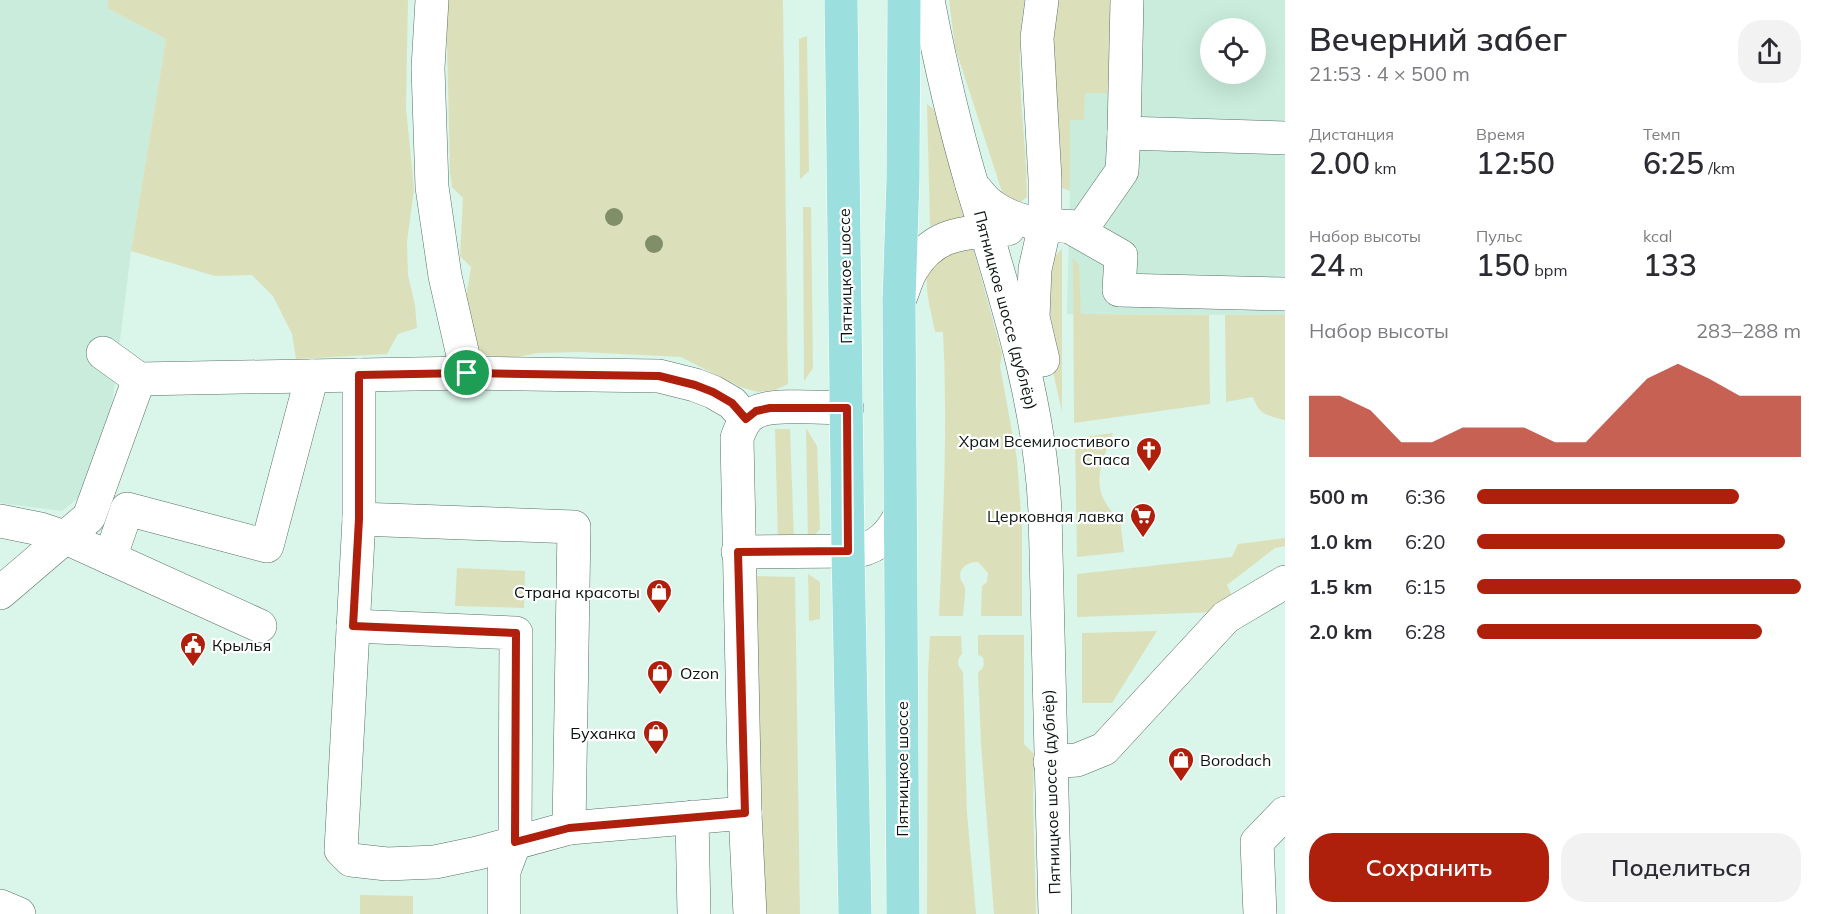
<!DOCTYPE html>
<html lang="ru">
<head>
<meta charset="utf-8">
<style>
  :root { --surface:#fff; --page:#f2f2f3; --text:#2b2b33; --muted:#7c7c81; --accent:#ae1f0c }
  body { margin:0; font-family:Mulish,sans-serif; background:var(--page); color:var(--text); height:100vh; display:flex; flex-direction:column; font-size:22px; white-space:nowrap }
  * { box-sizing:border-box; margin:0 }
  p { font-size:20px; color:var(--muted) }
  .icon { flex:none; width:33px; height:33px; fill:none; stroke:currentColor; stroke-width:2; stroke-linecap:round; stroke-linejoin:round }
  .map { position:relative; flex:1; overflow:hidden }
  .side { display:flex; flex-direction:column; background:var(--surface); width:540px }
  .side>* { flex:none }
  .tools { position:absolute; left:1200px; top:18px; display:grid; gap:12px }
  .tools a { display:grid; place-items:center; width:66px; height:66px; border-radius:50%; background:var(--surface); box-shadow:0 6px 24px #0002; font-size:30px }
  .pin { position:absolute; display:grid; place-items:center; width:51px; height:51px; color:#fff; margin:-26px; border:3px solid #fff; border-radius:50%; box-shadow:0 2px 6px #0007 }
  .round { display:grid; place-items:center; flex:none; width:63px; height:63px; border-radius:24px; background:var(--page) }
  .overview { display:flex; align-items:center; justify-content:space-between; height:102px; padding:0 24px }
  h1 { font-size:33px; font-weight:600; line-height:45px }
  .stats { display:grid; grid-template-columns:repeat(3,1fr); gap:9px; height:102px; padding:6px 24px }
  .stats div { display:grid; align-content:center }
  .stats b { font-size:30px; font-weight:600 }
  .stats small { font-size:16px; font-weight:400 }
  .stats p { font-size:16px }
  .chart { height:168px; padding:12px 24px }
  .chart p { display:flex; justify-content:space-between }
  .chart svg { width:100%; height:108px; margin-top:6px; fill:var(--accent); opacity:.7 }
  .cta { display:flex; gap:12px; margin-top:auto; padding:12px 24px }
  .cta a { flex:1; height:69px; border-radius:24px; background:var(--accent); color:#fff; font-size:24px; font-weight:600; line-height:69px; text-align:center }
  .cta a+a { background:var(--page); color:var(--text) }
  ul { padding:0 24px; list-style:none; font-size:20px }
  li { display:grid; grid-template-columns:96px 72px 1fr; align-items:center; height:45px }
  li i { height:15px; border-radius:8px; background:var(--accent) }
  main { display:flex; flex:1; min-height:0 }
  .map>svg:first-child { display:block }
  .built { fill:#c9ecdc; fill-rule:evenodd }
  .green { fill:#dce0ba }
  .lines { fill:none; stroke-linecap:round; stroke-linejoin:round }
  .minor-casing { stroke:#587066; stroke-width:34 }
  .major-casing { stroke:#fff; stroke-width:34 }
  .minor { stroke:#fff; stroke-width:33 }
  .major { stroke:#9be0df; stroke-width:33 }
  .tree { fill:#818f69 }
  .route-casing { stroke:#fff; stroke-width:12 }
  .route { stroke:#ae1f0c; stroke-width:8 }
  .labels { text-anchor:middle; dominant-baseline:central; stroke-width:4.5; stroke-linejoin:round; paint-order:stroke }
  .street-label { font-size:16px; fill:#0a130f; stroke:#fff }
  .poi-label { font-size:16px; fill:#0a130f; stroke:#fff; text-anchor:end }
</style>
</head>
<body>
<main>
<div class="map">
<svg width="1285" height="914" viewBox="0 0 1285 914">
  <rect width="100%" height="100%" fill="#daf5e9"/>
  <!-- built -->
  <g class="built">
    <polygon points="0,0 108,0 107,8 166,39 131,251 110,421 79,497 62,511 0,503"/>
    <path d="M 1056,0 L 1285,0 L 1285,315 L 1067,314 L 1070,191 L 1058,187 ZM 1210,28 L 1256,28 L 1256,74 L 1210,74 Z"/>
  </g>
  <!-- green -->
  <g class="green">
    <polygon points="108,0 408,0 406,108 414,189 407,242 408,275 415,305 417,328 398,334 387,354 296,359 292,334 273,296 252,275 215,276 131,251 166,39 107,8"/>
    <polygon points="446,0 783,0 788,384 775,390 758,392 740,387 681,357 581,352 537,353 514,358 477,354 465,305 471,267 460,256 463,198 452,187 450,172"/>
    <path d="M 949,0 L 1025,0 C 1012,65 1027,132 1027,197 L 1018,204 L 1009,201 L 1002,192 L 955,47 Z"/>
    <polygon points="1056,0 1113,0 1109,93 1085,93 1084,120 1070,120 1070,190 1058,187 1050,42"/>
    <polygon points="807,36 809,171 800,179 799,39"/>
    <polygon points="927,104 934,110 965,219 930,226"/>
    <polygon points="803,207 811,207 813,368 804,381"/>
    <path d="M 972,244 L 1002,354 L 1000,366 L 1017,459 L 1022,528 L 1022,616 L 981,616 L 982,586 L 987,582 L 988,573 L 978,562 C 968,562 957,568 961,580 C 962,582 963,583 964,585 C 967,593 963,607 963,616 L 939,616 C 943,521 948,427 943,332 L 935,332 C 931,309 921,281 931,260 Z"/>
    <polygon points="1062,249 1062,412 1050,358 1042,300 1054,257"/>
    <polygon points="1073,258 1079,265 1081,314 1209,315 1210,404 1074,423"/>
    <path d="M 1225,315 L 1285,315 L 1285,420 C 1267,415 1260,416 1253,397 L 1226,402 Z"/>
    <polygon points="806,428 817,446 820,529 808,543"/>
    <polygon points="775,429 790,429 794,541 778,542"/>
    <path d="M 1113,433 C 1104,457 1091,481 1107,505 C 1111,511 1114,516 1120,519 L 1124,552 L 1077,557 L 1075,438 Z"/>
    <polygon points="1285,538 1285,546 1275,548 1227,585 1236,604 1216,612 1077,617 1077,574 1232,557 1238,544"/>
    <polygon points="457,568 525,571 524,608 455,606"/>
    <polygon points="808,574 820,582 820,619 809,621"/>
    <polygon points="754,576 795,577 800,914 766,914"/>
    <polygon points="1157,631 1112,703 1082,703 1082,633"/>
    <path d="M 978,635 L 1024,635 L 1024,744 L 1034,754 L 1033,797 L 1036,914 L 994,914 L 981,744 L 978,672 C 985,668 984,664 983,657 L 978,655 Z"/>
    <path d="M 930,636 L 961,636 L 962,654 C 956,660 957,666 963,672 L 967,813 L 976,914 L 927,914 L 928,675 Z"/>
    <polygon points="360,895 413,896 413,914 360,914"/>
  </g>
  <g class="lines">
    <defs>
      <g id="minor">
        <polyline points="432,0 428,68 432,187 445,276 467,373"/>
        <path d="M 928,0 C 940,63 954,124 972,185 C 1004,291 1040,401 1045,512 L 1055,914"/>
        <polyline points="1042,0 1037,38 1045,179 1045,225 1035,269 1033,317 1043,360"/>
        <polyline points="1124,133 1285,138"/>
        <path d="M 972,185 C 978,192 984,201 992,206 C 1017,225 1054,226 1083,227 L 1122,171 L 1124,133 L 1127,0"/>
        <polyline points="1070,227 1121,256 1119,290 1285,294"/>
        <path d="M 899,301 C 903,292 906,280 911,271 C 935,229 967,234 1008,229"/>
        <polyline points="103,353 139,379 467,373 659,376 695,385 713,392 732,403 746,419"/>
        <polyline points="359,375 359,519 341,850 351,860 387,864 435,862 478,853 569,828"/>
        <polyline points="359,519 574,527 569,828 745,813"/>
        <polyline points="0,521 40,529 64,537 260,626"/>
        <path d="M 738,552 L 858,551 C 879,546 890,535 900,516"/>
        <polyline points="110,558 127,509 267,546 312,376"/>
        <polyline points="0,593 89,517 139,379"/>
        <polyline points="353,626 516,633 515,842 504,871 504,914"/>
        <polyline points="1050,762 1077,760 1104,749 1226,617 1285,582"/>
        <polyline points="692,817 694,914"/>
        <polyline points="0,906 19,914"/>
        <path d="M 750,914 L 745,813 L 737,438 C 741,427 745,417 756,412 C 772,403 827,408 847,408"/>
        <polyline points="1260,914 1257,842 1285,813"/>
      </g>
      <g id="major">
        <polyline points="841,0 848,551 855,914"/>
        <polyline points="903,914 899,301 903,179 904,0"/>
      </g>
    </defs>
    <!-- minor casing -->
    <use href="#minor" class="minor-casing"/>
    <!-- major casing -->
    <use href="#major" class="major-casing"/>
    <!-- minor -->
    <use href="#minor" class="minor"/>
    <!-- major -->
    <use href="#major" class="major"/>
  </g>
  <!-- trees -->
  <g class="tree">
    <circle cx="614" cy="217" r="9"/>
    <circle cx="654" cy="244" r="9"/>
  </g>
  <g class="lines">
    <defs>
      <polygon id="route" points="467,373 659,376 695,385 713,392 732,403 746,419 756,411 770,408 847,408 848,551 738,552 745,813 569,828 515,842 516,633 353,626 359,519 359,375"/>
    </defs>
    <!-- route casing -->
    <use href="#route" class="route-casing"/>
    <!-- route -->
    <use href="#route" class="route"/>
  </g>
  <!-- icons -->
  <defs>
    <symbol id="church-pin" viewBox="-11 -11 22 30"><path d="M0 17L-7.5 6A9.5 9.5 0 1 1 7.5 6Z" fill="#ae1f0c" stroke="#fff"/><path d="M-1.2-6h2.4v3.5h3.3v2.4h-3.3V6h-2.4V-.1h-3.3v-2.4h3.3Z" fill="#fff"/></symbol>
    <symbol id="supermarket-pin" viewBox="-11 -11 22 30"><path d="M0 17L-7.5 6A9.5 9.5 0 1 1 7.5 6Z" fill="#ae1f0c" stroke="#fff"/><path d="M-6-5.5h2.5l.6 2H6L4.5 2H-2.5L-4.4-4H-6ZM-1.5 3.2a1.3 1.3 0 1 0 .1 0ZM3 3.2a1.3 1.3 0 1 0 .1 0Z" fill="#fff"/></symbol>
    <symbol id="shop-pin" viewBox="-11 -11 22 30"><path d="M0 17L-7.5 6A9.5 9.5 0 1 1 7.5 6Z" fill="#ae1f0c" stroke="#fff"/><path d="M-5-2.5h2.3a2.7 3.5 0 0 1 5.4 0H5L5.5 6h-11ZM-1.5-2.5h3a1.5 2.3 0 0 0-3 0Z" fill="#fff"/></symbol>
    <symbol id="civic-pin" viewBox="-11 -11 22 30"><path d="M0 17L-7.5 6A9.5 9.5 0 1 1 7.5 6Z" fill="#ae1f0c" stroke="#fff"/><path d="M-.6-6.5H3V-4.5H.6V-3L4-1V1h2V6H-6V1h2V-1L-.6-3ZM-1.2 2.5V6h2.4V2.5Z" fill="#fff"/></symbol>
  </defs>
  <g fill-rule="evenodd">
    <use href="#church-pin" x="1134" y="435" width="30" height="40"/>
    <use href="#supermarket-pin" x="1128" y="501" width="30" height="40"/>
    <use href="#shop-pin" x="644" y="577" width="30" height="40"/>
    <use href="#civic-pin" x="178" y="630" width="30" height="40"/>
    <use href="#shop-pin" x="645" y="658" width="30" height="40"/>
    <use href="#shop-pin" x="641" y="718" width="30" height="40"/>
    <use href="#shop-pin" x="1166" y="745" width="30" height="40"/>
  </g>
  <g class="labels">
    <!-- street labels -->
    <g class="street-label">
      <text transform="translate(845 276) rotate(-91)">Пятницкое шоссе</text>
      <text transform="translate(1006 310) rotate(75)">Пятницкое шоссе (дублёр)</text>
      <text transform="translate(902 769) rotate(-90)">Пятницкое шоссе</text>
      <text transform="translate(1051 792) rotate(-92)">Пятницкое шоссе (дублёр)</text>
    </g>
    <!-- poi labels -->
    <g class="poi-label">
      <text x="1130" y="441">Храм Всемилостивого<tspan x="1130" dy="18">Спаса</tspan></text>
      <text x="1124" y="516">Церковная лавка</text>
      <text x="640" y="592">Страна красоты</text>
      <text x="212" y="645" text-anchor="start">Крылья</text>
      <text x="680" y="673" text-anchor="start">Ozon</text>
      <text x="636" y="733">Буханка</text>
      <text x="1200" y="760" text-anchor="start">Borodach</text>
    </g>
  </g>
</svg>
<div class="tools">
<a><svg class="icon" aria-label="locate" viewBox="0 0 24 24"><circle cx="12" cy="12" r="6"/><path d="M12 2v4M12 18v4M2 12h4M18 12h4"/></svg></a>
</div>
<div class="pin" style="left:467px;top:373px;background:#1e9e55"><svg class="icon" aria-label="arrive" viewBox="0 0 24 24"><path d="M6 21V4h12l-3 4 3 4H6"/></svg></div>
</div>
<section class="side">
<div class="overview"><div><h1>Вечерний забег</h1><p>21:53 · 4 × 500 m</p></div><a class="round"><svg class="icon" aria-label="share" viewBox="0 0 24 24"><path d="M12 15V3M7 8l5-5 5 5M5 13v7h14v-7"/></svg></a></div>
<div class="stats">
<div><p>Дистанция</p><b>2.00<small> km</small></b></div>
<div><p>Время</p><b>12:50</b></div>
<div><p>Темп</p><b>6:25<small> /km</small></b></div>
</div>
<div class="stats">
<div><p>Набор высоты</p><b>24<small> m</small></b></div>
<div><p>Пульс</p><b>150<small> bpm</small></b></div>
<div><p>kcal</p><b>133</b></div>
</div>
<div class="chart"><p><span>Набор высоты</span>283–288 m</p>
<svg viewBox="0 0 160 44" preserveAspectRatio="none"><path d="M0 44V19L10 19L20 25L30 38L40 38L50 32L60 32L70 32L80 38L90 38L100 25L110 12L120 6L130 12L140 19L150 19L160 19V44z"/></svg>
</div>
<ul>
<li><b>500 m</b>6:36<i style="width:81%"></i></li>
<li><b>1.0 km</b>6:20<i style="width:95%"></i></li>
<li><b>1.5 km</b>6:15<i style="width:100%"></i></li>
<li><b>2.0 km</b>6:28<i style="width:88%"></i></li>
</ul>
<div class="cta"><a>Сохранить</a><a>Поделиться</a></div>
</section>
</main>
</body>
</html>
